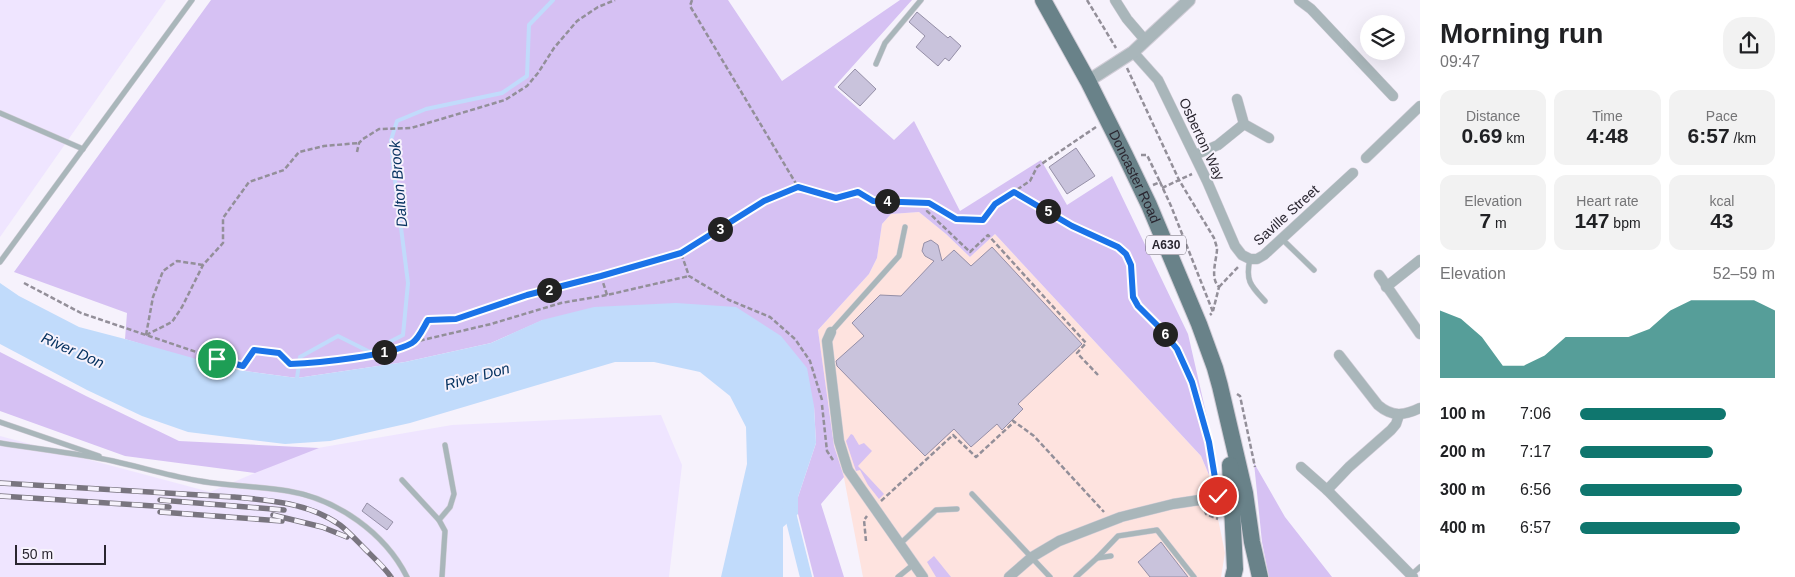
<!DOCTYPE html>
<html lang="en">
<head>
<meta charset="utf-8">
<style>
  :root { --surface:#fff; --page:#f2f2f2; --text:#202124; --muted:#757577; --accent:#0f766e }
  body { margin:0; font-family:Arial,sans-serif; background:var(--page); color:var(--text); height:100vh; display:flex; flex-direction:column; font-size:19px; white-space:nowrap }
  * { box-sizing:border-box; margin:0 }
  p { font-size:16px; color:var(--muted) }
  .icon { flex:none; width:28px; height:28px; fill:none; stroke:currentColor; stroke-width:2; stroke-linecap:round; stroke-linejoin:round }
  .map { position:relative; flex:1; overflow:hidden }
  .side { display:flex; flex-direction:column; background:var(--surface); width:375px }
  .side>* { flex:none }
  .buttons { position:absolute; left:1360px; top:15px; display:grid; gap:10px }
  .buttons a { display:grid; place-items:center; width:45px; height:45px; border-radius:50%; background:var(--surface); box-shadow:0 5px 20px #0002; font-size:25px }
  .scale { position:absolute; left:15px; bottom:12px; width:91px; box-sizing:border-box; padding-left:5px; border:2px solid #2a2630; border-top:0; font-size:14px; line-height:18px; white-space:nowrap; color:#2a2630; -webkit-text-stroke:4px #f6f2fc; paint-order:stroke }
  .pin { position:absolute; display:grid; place-items:center; width:42px; height:42px; color:#fff; margin:-21px; border:2px solid #fff; border-radius:50%; box-shadow:0 1px 5px #0007 }
  .km { position:absolute; width:25px; height:25px; margin:-12px; border-radius:50%; background:#222; color:#fff; font-size:14px; line-height:25px; text-align:center }
  .round { display:grid; place-items:center; flex:none; width:52px; height:52px; border-radius:20px; background:var(--page) }
  .head { display:flex; align-items:center; justify-content:space-between; height:85px; padding:0 20px }
  h1 { font-size:28px; font-weight:700; line-height:38px }
  .stats { display:grid; grid-template-columns:repeat(3,1fr); gap:8px; height:85px; padding:5px 20px }
  .stats div { display:grid; align-content:center; border-radius:12px; background:var(--page); text-align:center }
  .stats b { font-size:21px; font-weight:700 }
  .stats small { font-size:14px; font-weight:400 }
  .stats p { font-size:14px }
  .chart { height:140px; padding:10px 20px }
  .chart p { display:flex; justify-content:space-between }
  .chart svg { width:100%; height:90px; margin-top:5px; fill:var(--accent); opacity:.7 }
  ul { padding:0 20px; list-style:none; font-size:16px }
  li { display:grid; grid-template-columns:80px 60px 1fr; align-items:center; height:38px }
  li i { height:12px; border-radius:6px; background:var(--accent) }
  main { display:flex; flex:1; min-height:0 }
  .map>svg:first-child { display:block }
  .commercial { fill:#fee3df }
  .built { fill:#efe5ff }
  .green { fill:#d6c1f3 }
  .water { fill:#c1dbfb }
  .lines { fill:none; stroke-linecap:round; stroke-linejoin:round }
  .stream { stroke:#c1dbfb; stroke-width:4 }
  .canal { stroke:#c1dbfb; stroke-width:12 }
  .building { fill:#c9c3dc; stroke:#958fa7 }
  .service-casing { stroke:#d1cdd7; stroke-width:6 }
  .minor-casing { stroke:#d1cdd7; stroke-width:11 }
  .tertiary-casing { stroke:#d1cdd7; stroke-width:14 }
  .primary-casing { stroke:#d1cdd7; stroke-width:18 }
  .path { stroke:#938f99; stroke-width:2.5; stroke-dasharray:5 2.5; stroke-linecap:butt }
  .service { stroke:#a9b6ba; stroke-width:5 }
  .minor { stroke:#a9b6ba; stroke-width:10 }
  .tertiary { stroke:#a9b6ba; stroke-width:12 }
  .primary { stroke:#698289; stroke-width:16 }
  .rail-casing { stroke:#79757f; stroke-width:5.5 }
  .rail { stroke:#f6f2fc; stroke-width:4; stroke-dasharray:11; stroke-linecap:butt }
  .route-casing { stroke:#fff; stroke-width:10 }
  .route { stroke:#1a73e8; stroke-width:6 }
  .labels { text-anchor:middle; dominant-baseline:central; stroke-width:4; stroke-linejoin:round; paint-order:stroke }
  .shield { fill:#f6f2fc; stroke:#67636d; stroke-width:1 }
  .shield-label { font-size:12px; font-weight:bold; fill:#2a2630 }
  .street-label { font-size:14px; fill:#2a2630; stroke:#f6f2fc }
  .water-label { font-size:15px; font-style:italic; fill:#073361; stroke:#f6f2fc }
</style>
</head>
<body>
<main>
<div class="map">
<svg width="1420" height="577" viewBox="0 0 1420 577">
  <rect width="100%" height="100%" fill="#f6f2fc"/>
  <!-- commercial -->
  <polygon class="commercial" points="919,212 946,234 970,257 995,234 1201,456 1209,475 1225,553 1221,577 863,577 844,478 834,446 818,330 869,274 877,258 882,224 891,214"/>
  <!-- built -->
  <g class="built">
    <polygon points="0,0 166,0 0,237"/>
    <polygon points="661,415 682,465 669,577 0,577 0,436 210,492 312,449 452,425"/>
  </g>
  <!-- green -->
  <g class="green">
    <polygon points="211,0 728,0 782,81 900,0 912,0 834,87 894,140 914,121 960,211 1041,160 1067,205 1112,176 1188,334 1214,448 1209,475 1201,456 995,234 970,257 946,234 919,212 891,214 882,224 877,258 869,274 818,330 834,446 844,477 821,504 844,577 814,577 798,514 798,497 816,443 814,406 543,320 491,343 405,362 297,378 216,367 125,339 127,313 14,272"/>
    <polygon points="0,352 86,396 179,441 319,448 255,473 125,456 0,411"/>
    <polygon points="851,434 853,435 859,445 864,443 872,451 858,466 884,494 879,499 868,485 860,470 856,471 846,441"/>
    <polygon points="1254,463 1285,517 1332,577 1269,577 1262,542"/>
    <polygon points="934,556 951,577 936,577 927,562"/>
  </g>
  <!-- water -->
  <polygon class="water" points="0,283 19,296 79,327 125,339 193,358 216,367 297,378 405,362 491,343 542,320 594,307 676,303 736,307 781,336 807,368 814,406 816,443 798,497 798,514 783,527 783,577 721,577 747,464 746,427 730,396 700,372 654,362 615,362 410,423 330,441 285,444 188,432 142,416 87,390 0,344"/>
  <g class="lines">
    <!-- stream -->
    <polyline class="stream" points="297,378 300,357 338,336 370,352 403,335 408,283 393,164 391,140 397,121 426,109 502,93 527,76 529,25 553,0"/>
    <!-- canal -->
    <polyline class="canal" points="788,505 806,577"/>
  </g>
  <!-- building -->
  <g class="building">
    <polygon points="917,12 948,38 950,36 961,46 949,61 945,58 938,66 916,47 925,36 909,22"/>
    <polygon points="855,69 876,89 860,106 838,87"/>
    <polygon points="1076,148 1095,176 1067,194 1049,167"/>
    <polygon points="931,240 938,245 942,261 954,250 971,266 992,247 1082,344 1018,404 1023,409 1002,430 997,424 971,447 954,429 925,456 837,366 836,361 864,336 852,323 880,295 901,296 934,261 925,256 922,251 924,243"/>
    <polygon points="367,503 393,522 387,530 362,511"/>
    <polygon points="1161,542 1167,550 1188,577 1150,577 1138,562"/>
  </g>
  <g class="lines">
    <defs>
      <g id="service">
        <polyline points="876,64 885,43 921,0"/>
        <polyline points="0,113 83,149"/>
        <polyline points="1282,239 1314,270"/>
        <path d="M 1250,259 C 1245,281 1251,286 1265,301"/>
        <polyline points="0,262 192,0"/>
        <polyline points="831,332 899,256 905,227"/>
        <polyline points="0,422 99,456"/>
        <path d="M 0,443 C 37,449 76,453 113,461 C 140,467 167,475 194,480 C 225,486 257,486 288,491 C 337,499 385,533 407,577"/>
        <polyline points="402,480 439,520 445,531 442,577"/>
        <polyline points="972,494 1050,577"/>
        <polyline points="439,520 450,507 454,494 445,445"/>
        <polyline points="900,544 936,510 957,509"/>
        <polyline points="1097,558 1118,536 1157,530 1194,577"/>
        <polyline points="1411,575 1420,567"/>
        <polyline points="898,577 914,564"/>
        <polyline points="1076,577 1097,558 1111,556"/>
      </g>
      <g id="minor">
        <polyline points="1115,0 1127,19 1145,40"/>
        <polyline points="1299,0 1311,9 1393,96"/>
        <polyline points="1133,52 1158,80 1207,181 1235,246 1242,255 1250,259 1257,259 1264,255 1353,173"/>
        <polyline points="1237,99 1244,124 1269,138"/>
        <polyline points="1195,155 1218,145 1244,124"/>
        <polyline points="1366,158 1420,106"/>
        <polyline points="1379,275 1420,334"/>
        <polyline points="1386,287 1420,260"/>
        <polyline points="831,332 827,341 839,441 848,470 923,577"/>
        <path d="M 1339,355 L 1378,405 C 1392,417 1404,416 1420,408"/>
        <polyline points="1301,467 1327,490 1413,577"/>
        <polyline points="1327,490 1349,467 1391,430 1396,424 1399,415"/>
        <polyline points="1009,577 1032,557 1059,541 1121,517 1173,504 1232,495"/>
      </g>
      <polyline id="tertiary" points="1088,81 1133,52 1189,0"/>
      <g id="primary">
        <path id="s1" d="M 1043,0 L 1088,81 L 1125,155 L 1149,205 L 1199,324 L 1215,368 L 1220,386 L 1245,493 L 1252,542 L 1260,577"/>
        <polyline points="1230,465 1235,569 1233,577"/>
      </g>
    </defs>
    <!-- service casing -->
    <use href="#service" class="service-casing"/>
    <!-- minor casing -->
    <use href="#minor" class="minor-casing"/>
    <!-- tertiary casing -->
    <use href="#tertiary" class="tertiary-casing"/>
    <!-- primary casing -->
    <use href="#primary" class="primary-casing"/>
    <!-- path -->
    <g class="path">
      <polyline points="692,0 690,6 798,187"/>
      <polyline points="1087,0 1116,48"/>
      <path d="M 1127,68 L 1179,180 L 1214,238 C 1215,242 1217,246 1217,250 C 1216,262 1210,278 1219,287 L 1213,311"/>
      <polyline points="357,152 359,143 363,139 379,129 411,128 505,100 527,86 538,73 554,48 577,21 598,7 615,0"/>
      <polyline points="1141,155 1147,155 1160,182"/>
      <polyline points="1153,185 1160,182 1171,206 1213,312 1210,315"/>
      <polyline points="1162,188 1192,174"/>
      <polyline points="1014,192 1072,226 1118,247 1126,254 1131,265 1133,297 1138,306 1161,329 1177,349 1192,382 1209,442 1216,486"/>
      <polyline points="929,203 927,211 970,252 988,235 1086,343 1077,353 1098,375"/>
      <polyline points="24,283 81,313 217,359 243,366 254,350 279,353 290,364 308,364 388,351 414,342 491,324 561,303 607,295 689,276"/>
      <polyline points="1219,287 1239,266"/>
      <polyline points="607,295 601,276 681,253"/>
      <polyline points="146,335 172,322 182,307 203,265 223,243 223,218 249,182 284,170 299,152 324,146 359,143"/>
      <polyline points="146,335 153,297 163,271 177,261 203,265"/>
      <polyline points="414,342 427,320 457,319 527,295 601,276"/>
      <polyline points="1237,394 1240,396 1255,467"/>
      <polyline points="822,400 810,361 795,339 770,317 729,300 689,276 681,253 764,201 798,187 836,198 858,192 873,201 929,203 956,219 983,221 995,204 1030,181 1037,167 1096,127"/>
      <polyline points="822,405 827,451 833,460"/>
      <polyline points="1012,420 1034,436 1104,512"/>
      <polyline points="881,501 953,435 976,457 1014,422"/>
      <polyline points="1205,510 1206,514 1218,519"/>
      <polyline points="866,541 864,520 867,516"/>
    </g>
    <!-- service -->
    <use href="#service" class="service"/>
    <!-- minor -->
    <use href="#minor" class="minor"/>
    <!-- tertiary -->
    <use href="#tertiary" class="tertiary"/>
    <!-- primary -->
    <use href="#primary" class="primary"/>
    <defs>
      <g id="rail">
        <path d="M 0,483 L 233,497 C 270,500 309,503 340,525 C 349,532 357,541 365,549 C 374,558 384,567 391,577"/>
        <polyline points="0,496 169,507"/>
        <polyline points="160,500 284,510"/>
        <polyline points="160,512 282,521"/>
        <polyline points="273,515 322,527 347,537"/>
      </g>
    </defs>
    <!-- rail casing -->
    <use href="#rail" class="rail-casing"/>
    <!-- rail -->
    <use href="#rail" class="rail"/>
  </g>
  <g class="lines">
    <defs>
      <path id="route" d="M 217,359 L 243,366 L 254,350 L 279,353 L 290,364 C 318,363 389,356 412,343 C 419,339 424,326 428,320 L 456,319 L 527,295 L 601,276 L 681,253 L 764,201 L 798,187 L 836,198 L 858,192 L 873,201 L 929,203 L 956,219 L 983,220 L 995,204 L 1014,192 L 1072,226 L 1118,247 L 1126,254 L 1131,265 L 1133,297 L 1138,306 L 1161,329 L 1177,349 L 1192,382 L 1209,442 L 1218,496"/>
    </defs>
    <!-- route casing -->
    <use href="#route" class="route-casing"/>
    <!-- route -->
    <use href="#route" class="route"/>
  </g>
  <g class="labels">
    <!-- shield labels -->
    <rect class="shield" x="1146" y="235.5" width="40" height="19" rx="4"/>
    <g class="shield-label">
      <text x="1166" y="245">A630</text>
    </g>
    <!-- street labels -->
    <g class="street-label">
      <text transform="translate(1202 139) rotate(65)">Osberton Way</text>
      <text stroke="none"><textPath href="#s1" startOffset="199">Doncaster Road</textPath></text>
      <text transform="translate(1286 215) rotate(-42)">Saville Street</text>
    </g>
    <!-- water labels -->
    <g class="water-label">
      <text transform="translate(398 184) rotate(-95)">Dalton Brook</text>
      <text transform="translate(73 350) rotate(24)">River Don</text>
      <text transform="translate(477 376) rotate(-15)">River Don</text>
    </g>
  </g>
</svg>
<div class="buttons">
<a><svg class="icon" aria-label="layers" viewBox="0 0 24 24"><path d="M12 4l9 5-9 5-9-5zM3 14l9 5 9-5"/></svg></a>
</div>
<div class="scale">50 m</div>
<div class="pin" style="left:217px;top:359px;background:#1e9e55"><svg class="icon" aria-label="arrive" viewBox="0 0 24 24"><path d="M6 21V4h12l-3 4 3 4H6"/></svg></div>
<div class="pin" style="left:1218px;top:496px;background:#d93025"><svg class="icon" aria-label="check" viewBox="0 0 24 24"><path d="M5 12l5 5 9-10"/></svg></div>
<b class="km" style="left:384px;top:352px">1</b>
<b class="km" style="left:549px;top:290px">2</b>
<b class="km" style="left:720px;top:229px">3</b>
<b class="km" style="left:887px;top:201px">4</b>
<b class="km" style="left:1048px;top:211px">5</b>
<b class="km" style="left:1165px;top:334px">6</b>
</div>
<section class="side">
<div class="head"><div><h1>Morning run</h1><p>09:47</p></div><a class="round"><svg class="icon" aria-label="share" viewBox="0 0 24 24"><path d="M12 15V3M7 8l5-5 5 5M5 13v7h14v-7"/></svg></a></div>
<div class="stats">
<div><p>Distance</p><b>0.69<small> km</small></b></div>
<div><p>Time</p><b>4:48</b></div>
<div><p>Pace</p><b>6:57<small> /km</small></b></div>
</div>
<div class="stats">
<div><p>Elevation</p><b>7<small> m</small></b></div>
<div><p>Heart rate</p><b>147<small> bpm</small></b></div>
<div><p>kcal</p><b>43</b></div>
</div>
<div class="chart"><p><span>Elevation</span>52–59 m</p>
<svg viewBox="0 0 160 44" preserveAspectRatio="none"><path d="M0 44V11L10 15L20 24L30 38L40 38L50 33L60 24L70 24L80 24L90 24L100 20L110 11L120 6L130 6L140 6L150 6L160 11V44z"/></svg>
</div>
<ul>
<li><b>100 m</b>7:06<i style="width:75%"></i></li>
<li><b>200 m</b>7:17<i style="width:68%"></i></li>
<li><b>300 m</b>6:56<i style="width:83%"></i></li>
<li><b>400 m</b>6:57<i style="width:82%"></i></li>
</ul>
</section>
</main>
</body>
</html>
